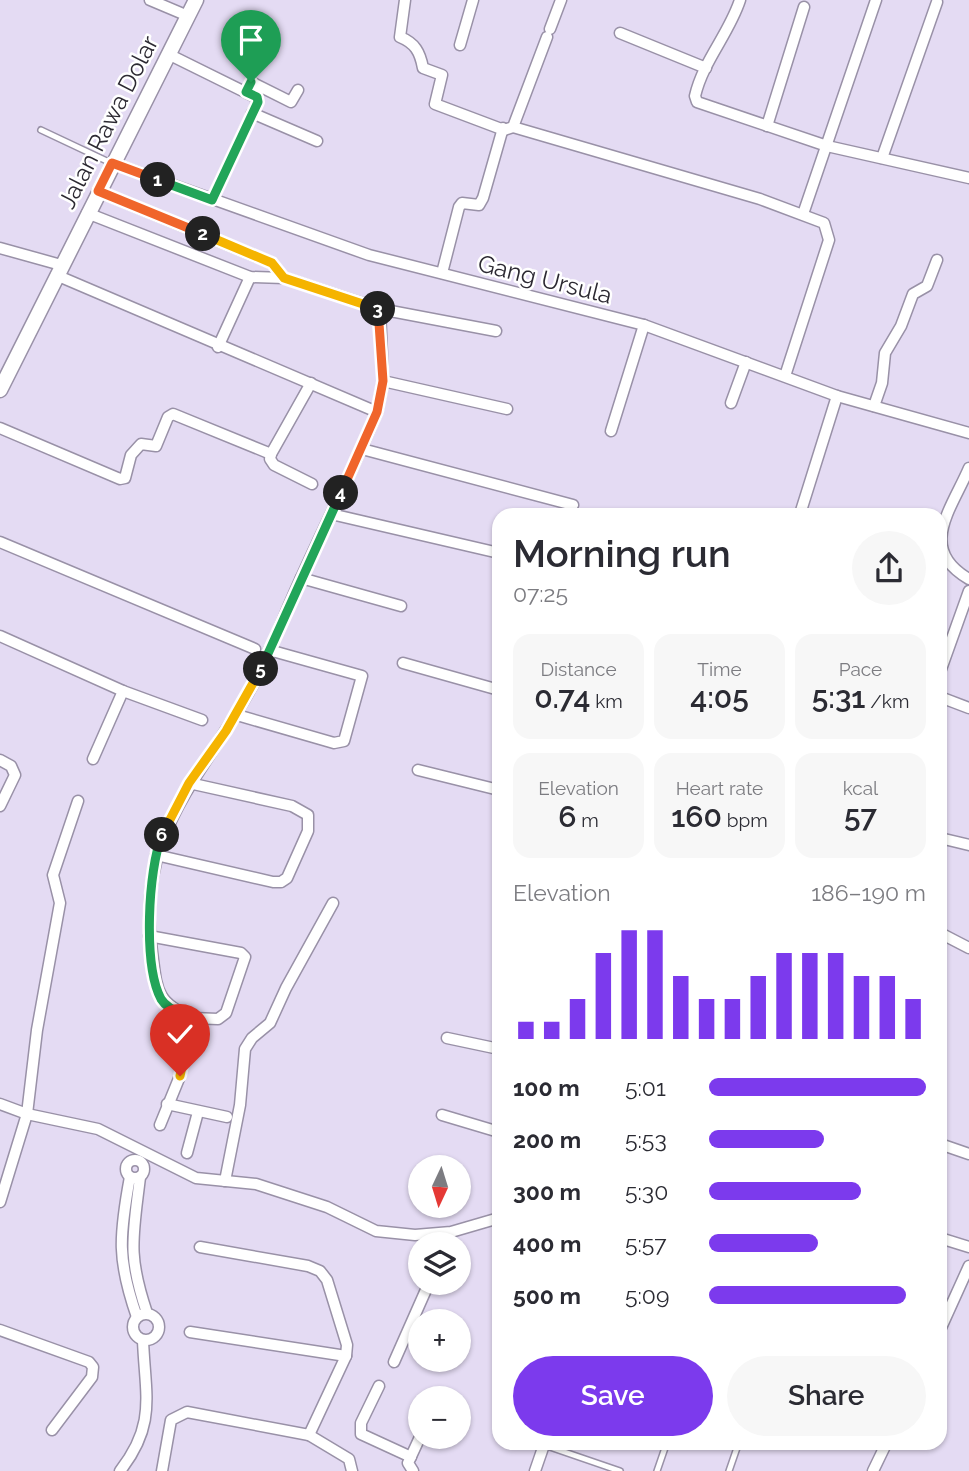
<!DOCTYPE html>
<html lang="en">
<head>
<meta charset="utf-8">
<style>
  :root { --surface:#fff; --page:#f7f7f7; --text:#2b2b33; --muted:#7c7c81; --accent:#7c3aed }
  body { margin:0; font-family:Raleway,sans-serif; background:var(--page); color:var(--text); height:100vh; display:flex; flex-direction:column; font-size:26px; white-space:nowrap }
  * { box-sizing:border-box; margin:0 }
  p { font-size:23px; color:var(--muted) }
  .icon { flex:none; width:38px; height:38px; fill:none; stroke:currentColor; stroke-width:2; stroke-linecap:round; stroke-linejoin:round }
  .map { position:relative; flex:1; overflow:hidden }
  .details { position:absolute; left:492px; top:508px; width:455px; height:942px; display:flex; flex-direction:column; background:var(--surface); border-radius:21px; box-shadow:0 2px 5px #0004 }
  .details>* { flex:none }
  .needle { width:46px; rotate:184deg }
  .tools { position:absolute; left:408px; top:1155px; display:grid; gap:14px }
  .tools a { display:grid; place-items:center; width:63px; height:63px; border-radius:50%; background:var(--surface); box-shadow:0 2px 5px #0004; font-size:35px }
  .pin { position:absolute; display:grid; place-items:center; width:60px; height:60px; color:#fff; margin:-72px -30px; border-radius:50% 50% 50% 0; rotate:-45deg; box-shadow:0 0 7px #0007 }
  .pin .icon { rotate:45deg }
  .km { position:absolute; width:35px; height:35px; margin:-18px; border-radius:50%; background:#222; color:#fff; font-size:19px; line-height:35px; text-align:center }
  .round { display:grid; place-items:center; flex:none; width:74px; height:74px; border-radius:37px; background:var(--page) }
  .overview { display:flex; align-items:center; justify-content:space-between; height:119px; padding:0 21px }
  h1 { font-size:38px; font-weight:600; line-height:52px }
  .metrics { display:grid; grid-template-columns:repeat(3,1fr); gap:10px; height:119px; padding:7px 21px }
  .metrics div { display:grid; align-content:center; border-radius:18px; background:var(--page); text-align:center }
  .metrics b { font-size:30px; font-weight:600 }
  .metrics small { font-size:19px; font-weight:400 }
  .metrics p { font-size:19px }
  .chart { height:196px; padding:14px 21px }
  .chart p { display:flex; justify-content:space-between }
  .chart svg { width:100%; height:126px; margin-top:7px; stroke:var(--accent); stroke-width:6 }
  .action { display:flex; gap:14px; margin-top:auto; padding:14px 21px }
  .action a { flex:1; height:80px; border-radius:42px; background:var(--accent); color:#fff; font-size:28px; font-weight:600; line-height:80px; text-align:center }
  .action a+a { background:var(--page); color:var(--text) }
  ul { padding:0 21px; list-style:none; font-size:23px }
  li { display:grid; grid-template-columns:112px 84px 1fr; align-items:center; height:52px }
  li i { height:18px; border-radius:9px; background:var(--accent) }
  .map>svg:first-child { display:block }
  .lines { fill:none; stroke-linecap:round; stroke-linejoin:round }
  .service-casing { stroke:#9991a7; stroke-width:8 }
  .minor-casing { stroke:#9991a7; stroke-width:13 }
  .tertiary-casing { stroke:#9991a7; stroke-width:17 }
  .service { stroke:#fff; stroke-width:5 }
  .minor { stroke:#fff; stroke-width:10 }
  .tertiary { stroke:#fff; stroke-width:14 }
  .split-1-casing { stroke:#fff; stroke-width:14 }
  .split-2-casing { stroke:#fff; stroke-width:14 }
  .split-3-casing { stroke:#fff; stroke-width:14 }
  .split-4-casing { stroke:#fff; stroke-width:14 }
  .split-5-casing { stroke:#fff; stroke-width:14 }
  .split-6-casing { stroke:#fff; stroke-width:14 }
  .split-7-casing { stroke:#fff; stroke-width:14 }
  .split-8-casing { stroke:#fff; stroke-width:14 }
  .split-1 { stroke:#22a559; stroke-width:9 }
  .split-2 { stroke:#f0652b; stroke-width:9 }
  .split-3 { stroke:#f5b400; stroke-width:9 }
  .split-4 { stroke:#f0652b; stroke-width:9 }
  .split-5 { stroke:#22a559; stroke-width:9 }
  .split-6 { stroke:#f5b400; stroke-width:9 }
  .split-7 { stroke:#22a559; stroke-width:9 }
  .split-8 { stroke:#f5b400; stroke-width:9 }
  .labels { text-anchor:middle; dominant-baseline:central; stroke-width:5; stroke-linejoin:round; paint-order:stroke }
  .street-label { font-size:24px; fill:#2c2932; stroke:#fff }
</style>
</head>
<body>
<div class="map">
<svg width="969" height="1471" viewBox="0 0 969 1471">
  <rect width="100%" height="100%" fill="#e4dbf3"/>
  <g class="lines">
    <defs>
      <g id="service">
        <polyline points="41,130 111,163"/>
        <polyline points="544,1445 620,1471"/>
        <polyline points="657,1471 667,1442"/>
        <polyline points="729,1471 739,1442"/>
      </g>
      <g id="minor">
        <polyline points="150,0 188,16"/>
        <path d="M 405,0 L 400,37 C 415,43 420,52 423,68 L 442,75 L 435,104 L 504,130 L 513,127 L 547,37"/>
        <path d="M 740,0 C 729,34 703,61 695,96 L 697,102 L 827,146 L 969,178"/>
        <polyline points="550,29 561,0"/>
        <polyline points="620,33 706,68"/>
        <polyline points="460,45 473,0"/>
        <polyline points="168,54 257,98 256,106 212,200"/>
        <polyline points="246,92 251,82 291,102 298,90"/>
        <polyline points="252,113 317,141"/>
        <polyline points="767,126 804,7"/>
        <polyline points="513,127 760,199 824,223 829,240 785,376"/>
        <polyline points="882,158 937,2"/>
        <polyline points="112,163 369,255 644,325 837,396 969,433"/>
        <polyline points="98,191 272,263 284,278"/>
        <path d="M 87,213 L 250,277 L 284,278 L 380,309 L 383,381 L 377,412 C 354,467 327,521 302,576 C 287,608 275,641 259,673 C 209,773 134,827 152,952 C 157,989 155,1002 192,1018 L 180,1076 L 160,1125"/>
        <polyline points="803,214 876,0"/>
        <polyline points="0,248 61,265"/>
        <polyline points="442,273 459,207 462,203 479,205 483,198 503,128"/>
        <polyline points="56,275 377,412"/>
        <polyline points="380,309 496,331"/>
        <polyline points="218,347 250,277"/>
        <polyline points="383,381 507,409"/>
        <polyline points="731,403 746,362"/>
        <polyline points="874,406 882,383 885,353 901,326 913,294 927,286 937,260"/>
        <polyline points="0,428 120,479 125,478 131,455 141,444 156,446 168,417 173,414 271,454 311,383"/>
        <polyline points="611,431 644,325"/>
        <polyline points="362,449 573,505"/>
        <polyline points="271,454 270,459 274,465 312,484"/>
        <path d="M 969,468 C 951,510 917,549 969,579"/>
        <polyline points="331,514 499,553"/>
        <polyline points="800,514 837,396"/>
        <polyline points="0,542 255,649"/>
        <polyline points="301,578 401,606"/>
        <polyline points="0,636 123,691 202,720"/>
        <polyline points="403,663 499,690"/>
        <polyline points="940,672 969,591"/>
        <polyline points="940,697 969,708"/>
        <polyline points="237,715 334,743 344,741 362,676 269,650"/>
        <polyline points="93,759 123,691"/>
        <polyline points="0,760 11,766 15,775 0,806"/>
        <polyline points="418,770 499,790"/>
        <polyline points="940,838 969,845"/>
        <polyline points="156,855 273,882 281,882 287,878 308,831 308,815 292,806 189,783"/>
        <polyline points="940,933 969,948"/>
        <polyline points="149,936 241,953 245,957 226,1013 218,1019 192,1018"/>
        <polyline points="447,1038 499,1049"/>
        <polyline points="0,1104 27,1114 98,1129 196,1178 256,1184 327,1207 376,1231 415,1235 451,1232 499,1218"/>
        <polyline points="167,1104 227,1117"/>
        <polyline points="442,1115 499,1132"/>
        <polyline points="940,1144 969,1154"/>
        <polyline points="187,1153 198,1112"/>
        <circle cx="135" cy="1169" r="9"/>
        <path d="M 130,1177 C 119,1236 117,1260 137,1317"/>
        <path d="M 140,1177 C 133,1237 127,1254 147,1313"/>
        <polyline points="225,1181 240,1105 245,1049 252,1038 270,1023 286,988 333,903"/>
        <polyline points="0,1202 27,1114 37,1030 60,903 53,875 78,801"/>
        <polyline points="940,1238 969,1247"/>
        <polyline points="200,1247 308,1266 320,1271 327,1280 347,1345 346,1356 309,1435"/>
        <circle cx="146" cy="1327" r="13"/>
        <polyline points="0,1330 89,1362 93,1367 92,1377 52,1430"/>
        <polyline points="940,1330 969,1266"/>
        <polyline points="190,1332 346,1356"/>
        <polyline points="394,1362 429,1283"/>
        <polyline points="379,1386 361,1423 361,1434 411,1457"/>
        <path d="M 120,1471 C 157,1424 145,1395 143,1340"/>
        <polyline points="162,1471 171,1420 187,1412 309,1435 349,1459 352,1471"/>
        <polyline points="413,1471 408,1463 420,1437"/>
        <polyline points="535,1471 545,1442"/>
        <polyline points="873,1471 887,1442"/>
      </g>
      <polyline id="tertiary" points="0,390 196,0"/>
    </defs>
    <!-- service casing -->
    <use href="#service" class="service-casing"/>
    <!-- minor casing -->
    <use href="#minor" class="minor-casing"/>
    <!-- tertiary casing -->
    <use href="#tertiary" class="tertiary-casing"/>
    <!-- service -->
    <use href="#service" class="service"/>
    <!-- minor -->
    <use href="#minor" class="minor"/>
    <!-- tertiary -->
    <use href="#tertiary" class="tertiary"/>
  </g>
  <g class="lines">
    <defs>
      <polyline id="split-1" points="158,180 212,200 258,102 257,97 246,92 251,82"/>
      <polyline id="split-2" points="158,180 112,163 98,191 203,234"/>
      <polyline id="split-3" points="203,234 272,263 284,278 378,309"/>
      <polyline id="split-4" points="341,493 377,412 383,381 378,309"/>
      <polyline id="split-5" points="261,669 341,493"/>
      <polyline id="split-6" points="162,835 189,783 226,731 261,669"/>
      <path id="split-7" d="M 162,835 C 148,870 143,965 161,999 C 166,1007 174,1011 183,1014"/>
      <polyline id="split-8" points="180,1076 192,1018 183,1014"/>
    </defs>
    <!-- split-1 casing -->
    <use href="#split-1" class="split-1-casing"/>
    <!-- split-2 casing -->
    <use href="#split-2" class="split-2-casing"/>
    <!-- split-3 casing -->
    <use href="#split-3" class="split-3-casing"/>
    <!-- split-4 casing -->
    <use href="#split-4" class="split-4-casing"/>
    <!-- split-5 casing -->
    <use href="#split-5" class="split-5-casing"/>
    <!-- split-6 casing -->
    <use href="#split-6" class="split-6-casing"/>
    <!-- split-7 casing -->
    <use href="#split-7" class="split-7-casing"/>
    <!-- split-8 casing -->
    <use href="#split-8" class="split-8-casing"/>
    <!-- split-1 -->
    <use href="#split-1" class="split-1"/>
    <!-- split-2 -->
    <use href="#split-2" class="split-2"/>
    <!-- split-3 -->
    <use href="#split-3" class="split-3"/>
    <!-- split-4 -->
    <use href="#split-4" class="split-4"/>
    <!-- split-5 -->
    <use href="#split-5" class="split-5"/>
    <!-- split-6 -->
    <use href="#split-6" class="split-6"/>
    <!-- split-7 -->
    <use href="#split-7" class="split-7"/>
    <!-- split-8 -->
    <use href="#split-8" class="split-8"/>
  </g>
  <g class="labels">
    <!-- street labels -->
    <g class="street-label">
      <text transform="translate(108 122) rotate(-63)">Jalan Rawa Dolar</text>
      <text transform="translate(545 279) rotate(14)">Gang Ursula</text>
    </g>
  </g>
</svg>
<div class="tools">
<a><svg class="needle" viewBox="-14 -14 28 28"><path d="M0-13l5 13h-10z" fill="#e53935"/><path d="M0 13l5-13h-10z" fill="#7c7c81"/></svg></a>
<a><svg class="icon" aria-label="layers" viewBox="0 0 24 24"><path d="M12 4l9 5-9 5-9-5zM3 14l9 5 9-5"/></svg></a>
<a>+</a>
<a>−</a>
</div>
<div class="pin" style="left:251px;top:82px;background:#1e9e55"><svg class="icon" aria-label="arrive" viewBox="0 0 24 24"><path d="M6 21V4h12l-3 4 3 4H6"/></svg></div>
<div class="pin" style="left:180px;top:1076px;background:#d93025"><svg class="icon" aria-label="check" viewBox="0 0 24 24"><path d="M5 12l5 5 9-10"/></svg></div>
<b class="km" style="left:158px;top:180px">1</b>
<b class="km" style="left:203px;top:234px">2</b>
<b class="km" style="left:378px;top:309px">3</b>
<b class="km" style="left:341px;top:493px">4</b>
<b class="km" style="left:261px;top:669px">5</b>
<b class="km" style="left:162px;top:835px">6</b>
<section class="details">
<div class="overview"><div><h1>Morning run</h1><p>07:25</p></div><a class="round"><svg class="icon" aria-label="share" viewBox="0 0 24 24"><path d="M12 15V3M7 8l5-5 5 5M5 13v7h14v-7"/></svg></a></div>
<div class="metrics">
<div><p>Distance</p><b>0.74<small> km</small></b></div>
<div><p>Time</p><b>4:05</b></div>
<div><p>Pace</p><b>5:31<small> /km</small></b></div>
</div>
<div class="metrics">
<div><p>Elevation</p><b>6<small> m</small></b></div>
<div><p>Heart rate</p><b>160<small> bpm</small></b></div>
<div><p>kcal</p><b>57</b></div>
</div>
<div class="chart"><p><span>Elevation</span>186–190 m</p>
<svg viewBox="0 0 160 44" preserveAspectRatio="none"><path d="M5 44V38M15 44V38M25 44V30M35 44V14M45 44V6M55 44V6M65 44V22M75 44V30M85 44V30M95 44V22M105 44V14M115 44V14M125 44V14M135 44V22M145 44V22M155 44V30"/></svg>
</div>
<ul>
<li><b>100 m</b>5:01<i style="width:100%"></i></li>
<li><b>200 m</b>5:53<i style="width:53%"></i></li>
<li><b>300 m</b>5:30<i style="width:70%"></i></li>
<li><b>400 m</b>5:57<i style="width:50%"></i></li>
<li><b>500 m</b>5:09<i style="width:91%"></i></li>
</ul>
<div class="action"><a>Save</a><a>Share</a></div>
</section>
</div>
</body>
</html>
